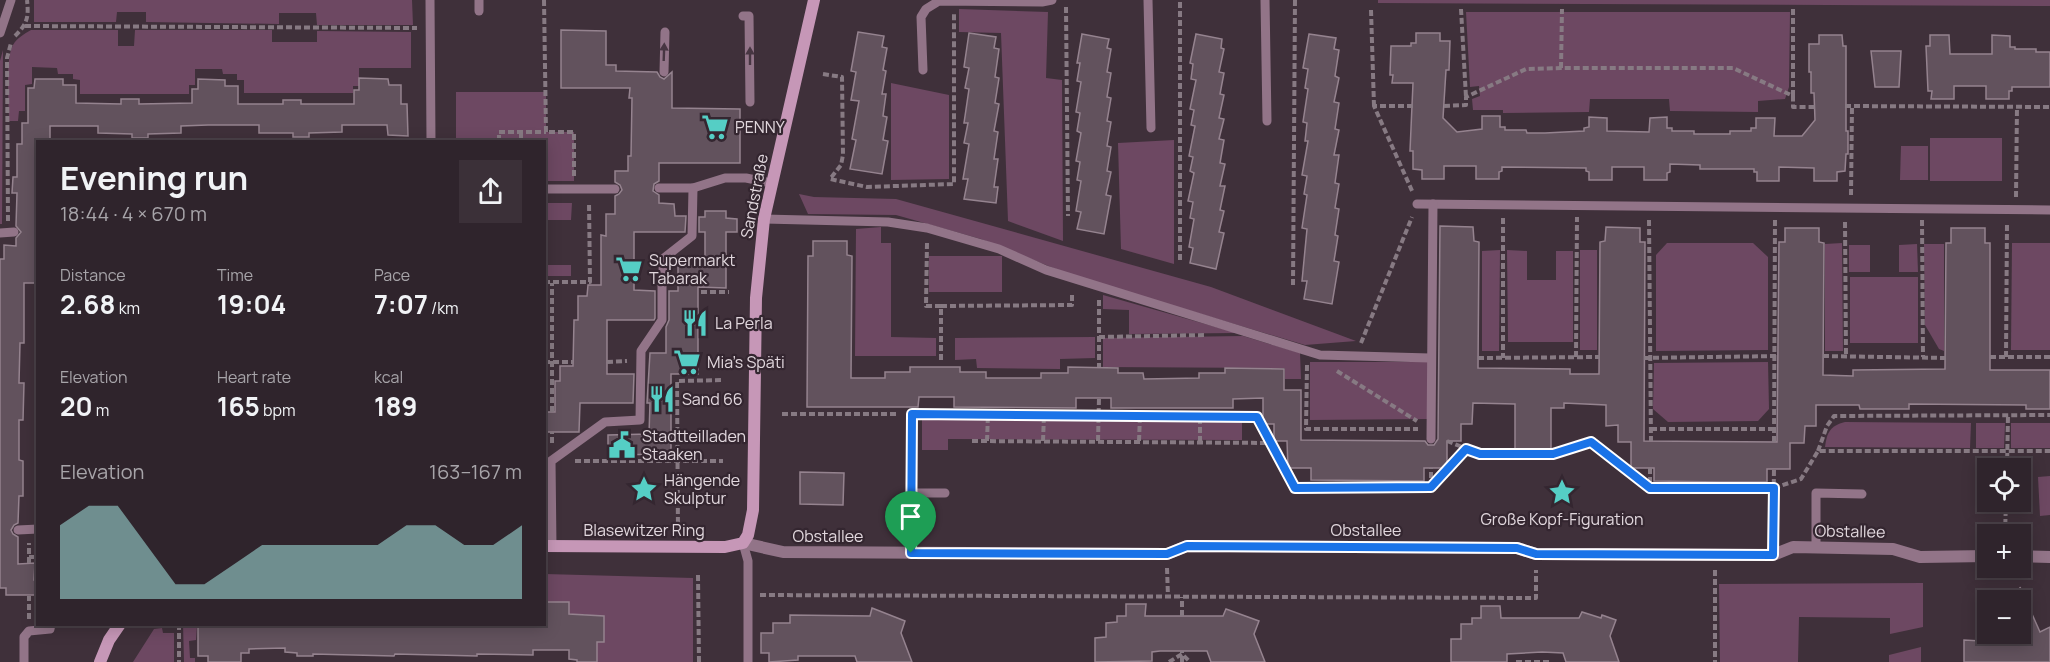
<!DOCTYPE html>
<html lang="en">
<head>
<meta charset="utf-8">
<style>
  :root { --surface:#2f242c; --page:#3b3038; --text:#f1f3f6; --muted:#a7a4a9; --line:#4a4148; --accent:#8bbbb9 }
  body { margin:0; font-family:Manrope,sans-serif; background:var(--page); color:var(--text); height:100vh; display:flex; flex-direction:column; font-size:22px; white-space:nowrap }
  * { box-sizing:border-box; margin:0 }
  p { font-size:20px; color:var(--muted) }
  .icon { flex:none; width:33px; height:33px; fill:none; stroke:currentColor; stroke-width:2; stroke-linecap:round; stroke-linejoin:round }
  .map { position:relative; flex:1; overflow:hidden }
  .panel { position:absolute; left:36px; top:140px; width:510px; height:486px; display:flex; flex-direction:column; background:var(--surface); border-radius:0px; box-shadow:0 3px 15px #0003,0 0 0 2px var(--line) }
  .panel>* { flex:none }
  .tools { position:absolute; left:1977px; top:458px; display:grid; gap:12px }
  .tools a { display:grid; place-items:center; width:54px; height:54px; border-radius:0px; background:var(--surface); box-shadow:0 3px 15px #0003,0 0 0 2px var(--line); font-size:30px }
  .pin { position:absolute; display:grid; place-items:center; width:51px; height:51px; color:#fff; margin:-62px -26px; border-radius:50% 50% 50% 0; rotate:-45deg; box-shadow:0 0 6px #0007 }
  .pin .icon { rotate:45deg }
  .round { display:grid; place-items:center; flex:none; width:63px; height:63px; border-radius:0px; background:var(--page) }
  .summary { display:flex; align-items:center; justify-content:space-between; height:102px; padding:0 24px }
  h1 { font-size:33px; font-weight:700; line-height:45px }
  .metrics { display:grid; grid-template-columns:repeat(3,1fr); gap:9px; height:102px; padding:6px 24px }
  .metrics div { display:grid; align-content:center }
  .metrics b { font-size:26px; font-weight:700 }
  .metrics small { font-size:16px; font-weight:400 }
  .metrics p { font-size:16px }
  .chart { height:168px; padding:12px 24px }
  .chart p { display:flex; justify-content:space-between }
  .chart svg { width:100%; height:108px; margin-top:6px; fill:var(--accent); opacity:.7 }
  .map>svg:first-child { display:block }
  .green { fill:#6d4862 }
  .building { fill:#62525d; stroke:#95838f; stroke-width:1.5 }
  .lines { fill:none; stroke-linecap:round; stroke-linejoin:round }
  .path { stroke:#877a83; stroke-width:4; stroke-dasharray:6 3; stroke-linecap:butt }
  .lane { stroke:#927488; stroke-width:9 }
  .street { stroke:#927488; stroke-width:12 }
  .secondary { stroke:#c697b7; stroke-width:12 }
  .oneway { fill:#473642 }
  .route-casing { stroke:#fff; stroke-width:12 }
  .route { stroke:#1a73e8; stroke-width:8 }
  .labels { text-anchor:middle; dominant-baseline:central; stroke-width:4.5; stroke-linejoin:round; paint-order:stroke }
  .poi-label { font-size:16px; fill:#e1d7dd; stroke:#342630; text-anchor:start }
  .street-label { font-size:16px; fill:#e1d7dd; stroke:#342630 }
</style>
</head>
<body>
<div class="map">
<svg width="2050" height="662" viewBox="0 0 2050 662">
  <rect width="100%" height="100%" fill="#3f303a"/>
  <!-- green -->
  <g class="green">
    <polygon points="34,0 412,0 413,25 317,25 316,13 279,13 279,24 146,22 146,12 117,12 116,22 34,22"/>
    <polygon points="1378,0 2050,0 2050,6 1378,3"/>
    <polygon points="959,9 1048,12 1046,78 1062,80 1063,241 1008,221 1001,33 959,32"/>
    <polygon points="1466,12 1790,12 1789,87 1785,99 1758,101 1758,112 1670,111 1669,99 1590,99 1589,112 1503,113 1503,110 1473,110 1472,99 1480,96 1479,86 1470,87"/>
    <path d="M 31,30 L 118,30 L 118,46 L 134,46 L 135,30 L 272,30 L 272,42 L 317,42 L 317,31 L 411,32 L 411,68 L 359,68 L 359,86 L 353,86 L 353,93 L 244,93 L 244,80 L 237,80 L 237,74 L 223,74 L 222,69 L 195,69 L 195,85 L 189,85 L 189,94 L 80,94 L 80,80 L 73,79 L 73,74 L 58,74 L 57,68 L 32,67 L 32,84 L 25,85 L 25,111 L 19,111 L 18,121 L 9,121 C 9,104 5,59 13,45 C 17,38 24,34 31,30 Z"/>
    <polygon points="3,50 2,224 0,224 0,61"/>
    <polygon points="891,83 949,95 949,179 891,180"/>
    <polygon points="456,92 546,92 546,132 574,132 574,181 545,181 544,141 456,141"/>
    <rect x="1930" y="138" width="72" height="43"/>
    <polygon points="1174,140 1174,264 1121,249 1118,143"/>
    <polygon points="1901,146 1928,146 1928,180 1900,180"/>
    <polygon points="545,194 547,194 547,203 572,203 571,220 548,220 547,265 571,265 571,276 545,276"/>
    <polygon points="799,194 814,197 896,199 1211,287 1356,341 1305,345 1071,275 981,239 896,215 808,214"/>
    <polygon points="881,227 881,243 891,243 891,337 936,338 936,356 855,356 856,229"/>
    <polygon points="1667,243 1753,243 1768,257 1768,350 1656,351 1656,255"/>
    <polygon points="1842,243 1843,351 1825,351 1825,244"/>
    <polygon points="2012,243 2050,243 2050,350 2011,350"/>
    <polygon points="1917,244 1918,272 1899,272 1899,245"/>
    <polygon points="1924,244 1944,244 1944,351 1939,349 1925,325"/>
    <rect x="1849" y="245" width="21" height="27"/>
    <polygon points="1500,250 1499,351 1482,351 1482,251"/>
    <polygon points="1507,250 1527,251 1527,280 1556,280 1556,251 1573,251 1573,342 1508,342"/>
    <rect x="1580" y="250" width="17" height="100"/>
    <rect x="929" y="256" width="73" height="36"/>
    <rect x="1850" y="277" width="68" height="66"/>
    <polygon points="1103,295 1237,333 1129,334 1129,310 1103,309"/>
    <polygon points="1243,336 1300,353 1301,379 1285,379 1285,368 1103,367 1103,338"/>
    <polygon points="1095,337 1095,358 1060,359 1060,369 977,368 976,359 955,360 955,338"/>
    <polygon points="1310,362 1428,362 1428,419 1310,420"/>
    <polygon points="1768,362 1769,409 1758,421 1668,422 1653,409 1654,363"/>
    <polygon points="922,417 1242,418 1242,440 948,439 948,450 922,450"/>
    <path d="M 1845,422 L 1971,423 L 1970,448 L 1825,447 C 1827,432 1830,426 1845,422 Z"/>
    <polygon points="1976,423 2005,423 2004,448 1976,448"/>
    <rect x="2011" y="423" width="39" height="25"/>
    <polygon points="2050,476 2050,515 2040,516 2038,477"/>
    <polygon points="545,574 693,578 693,662 597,662 597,642 603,642 585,614 569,614 569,602 546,602 546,625 527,625 544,624"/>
    <polygon points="1923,583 1923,627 1890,634 1890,618 1799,617 1798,662 1720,662 1719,584"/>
    <polygon points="183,624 206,624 197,626 196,640 189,641 190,658 195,658 195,662 184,662"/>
    <polygon points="162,628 163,633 174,633 174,662 133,662 154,629"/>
    <polygon points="1921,647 1921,662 1889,662 1889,655"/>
  </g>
  <!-- building -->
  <g class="building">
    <polygon points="561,30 606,31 606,65 616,65 616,71 657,72 660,77 664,79 672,72 672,108 740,109 740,163 659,163 659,181 654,184 653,191 659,195 659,203 674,204 675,216 686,216 685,232 634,232 634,290 655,291 655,318 654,320 607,320 607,374 634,374 633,403 580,403 579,432 544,432 544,412 555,412 555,381 560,381 560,366 573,366 574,320 578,320 578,296 587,296 588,285 601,285 601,235 606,236 606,214 615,214 615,196 619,194 622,190 620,185 615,182 615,171 628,171 628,156 631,156 632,98 629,98 630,88 561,88"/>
    <polygon points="858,32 884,36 882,47 887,48 883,70 886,71 882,94 886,94 883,116 887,117 883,140 888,141 882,174 850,169 856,140 852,139 859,101 851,100 856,72 851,71"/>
    <polygon points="969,33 996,37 994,48 999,49 995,77 999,78 995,103 999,104 994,131 998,132 994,159 998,159 994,187 998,187 996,203 964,199 968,179 963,179 969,144 964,143 968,123 964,123 969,89 965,88 969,68 964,67"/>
    <polygon points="1416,33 1440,33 1440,41 1450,41 1449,70 1446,70 1443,118 1457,132 1482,129 1482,116 1500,116 1500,127 1505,127 1505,130 1526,130 1527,133 1545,133 1584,131 1584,128 1589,127 1589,117 1607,118 1607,131 1649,132 1650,118 1667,117 1667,128 1672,128 1672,131 1694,131 1694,134 1730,134 1730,131 1751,131 1751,128 1756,128 1756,118 1775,118 1774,136 1802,136 1815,120 1814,93 1811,93 1811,72 1809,72 1809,44 1819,44 1819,35 1842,35 1843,46 1846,46 1846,131 1848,131 1848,154 1846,154 1845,171 1837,172 1837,181 1814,181 1814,168 1779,167 1779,181 1757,181 1757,172 1754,172 1754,169 1700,169 1700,165 1670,164 1670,172 1667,173 1667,180 1644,180 1644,167 1612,167 1612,180 1589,180 1589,172 1586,171 1586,168 1502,167 1502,171 1499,172 1499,179 1476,179 1476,166 1444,166 1444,179 1422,179 1422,170 1413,169 1413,151 1410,151 1413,83 1392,83 1393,75 1390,75 1391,46 1411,46 1411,43 1416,43"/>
    <polygon points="1082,34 1109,39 1107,48 1111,49 1107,72 1111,73 1107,97 1111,98 1107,121 1111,122 1107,146 1111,147 1107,171 1111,172 1106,195 1111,196 1104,234 1077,229 1081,212 1076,211 1081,181 1077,180 1080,162 1076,161 1081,133 1077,131 1080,113 1076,112 1081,82 1077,81 1080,63 1077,63"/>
    <polygon points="1196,34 1222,39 1221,48 1224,49 1219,72 1224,73 1220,94 1224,95 1219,118 1224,119 1219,139 1224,140 1220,163 1225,164 1220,186 1225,186 1220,210 1224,211 1219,232 1224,233 1216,269 1190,263 1193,248 1189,247 1194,219 1190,218 1193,202 1188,201 1194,173 1190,171 1193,157 1189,156 1195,126 1191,125 1194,110 1190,109 1196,80 1191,79 1193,64 1190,63"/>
    <polygon points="1309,34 1336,38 1334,49 1339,50 1335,76 1339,78 1334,102 1339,103 1335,129 1339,130 1334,155 1339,155 1335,183 1339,184 1335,208 1339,209 1335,235 1338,236 1334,261 1339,262 1332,304 1304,299 1307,281 1302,281 1307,229 1302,228 1307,195 1304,194 1307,176 1302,175 1308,141 1305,141 1307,123 1303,122 1308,89 1305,88 1308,69 1303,68"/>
    <polygon points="1930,35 1949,35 1950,54 1992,54 1992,35 2010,36 2010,47 2015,47 2015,49 2036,49 2036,52 2050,52 2050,87 2012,87 2012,91 2009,91 2009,99 1986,99 1986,86 1954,86 1954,99 1931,99 1932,91 1928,91 1926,46 1930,46"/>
    <polygon points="1871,51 1901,51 1899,87 1875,87"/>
    <polygon points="359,78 388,79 389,85 401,85 401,104 407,104 408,136 388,135 387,125 342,125 342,132 309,133 309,137 293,137 293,133 259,133 259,125 208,125 181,126 181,133 148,134 148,138 132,138 132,134 98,133 98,126 50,126 50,141 38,141 38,283 24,283 24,343 20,343 19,383 24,383 23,420 19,420 19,460 23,461 23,496 19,496 18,523 14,525 11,530 13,534 18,537 18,564 35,563 34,580 38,580 38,595 6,595 6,588 0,588 0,259 4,259 4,245 16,246 16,238 21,232 16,226 17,193 12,193 13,177 17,177 17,144 22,144 22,123 28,123 28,88 34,88 35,79 63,79 63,85 76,85 76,103 121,104 121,99 139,99 139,104 192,103 192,89 198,89 198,79 225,80 225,86 238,86 238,104 283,104 283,100 301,100 301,104 354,104 354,90 359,90"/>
    <polygon points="705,211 726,211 726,218 737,219 737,232 726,232 726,288 698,287 698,374 671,374 671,454 608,455 608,435 649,434 650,403 647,403 650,353 666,353 666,327 669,320 669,291 678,291 678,265 705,266 705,232 699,232 699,217 705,217"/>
    <polygon points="1440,226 1473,227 1474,241 1479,242 1478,368 1570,369 1570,374 1599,374 1600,242 1605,241 1606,227 1640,228 1640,242 1645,242 1644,441 1777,442 1779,242 1785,242 1785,228 1819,228 1819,242 1824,243 1823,375 1853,376 1853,370 1945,369 1946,243 1951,243 1951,228 1985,228 1985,243 1990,243 1990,370 2050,370 2050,409 2026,409 2026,405 1909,404 1909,409 1860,409 1859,405 1816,405 1816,426 1805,426 1804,443 1790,443 1790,469 1767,469 1767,482 1720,482 1654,481 1654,468 1631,468 1631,442 1618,442 1618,425 1606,426 1606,405 1564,403 1564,408 1551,408 1551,449 1515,449 1515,404 1473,403 1472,424 1461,424 1461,441 1447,441 1447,468 1424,468 1424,481 1311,480 1311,468 1288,468 1287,441 1274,441 1274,424 1263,424 1263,398 1233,399 1233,408 1111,408 1111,398 1076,398 1076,408 954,407 954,397 919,397 918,407 807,407 808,256 813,256 813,241 847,241 847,255 852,256 851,378 885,378 885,372 910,372 910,367 960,367 960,372 986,372 986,378 1041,378 1041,373 1068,373 1068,367 1118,368 1118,373 1143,373 1144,379 1199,378 1199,373 1225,373 1225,368 1284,369 1284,390 1301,390 1301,440 1425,441 1428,445 1434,445 1438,439"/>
    <polygon points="800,472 844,473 843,505 800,504"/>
    <polygon points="2020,587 2040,632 2050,627 2050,662 1964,662 1964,640 1981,641 1981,633 2020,633"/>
    <polygon points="546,602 569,602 569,614 604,616 604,642 597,642 597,662 577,662 577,660 569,659 569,650 533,650 533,655 477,654 477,656 395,654 394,656 313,654 313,656 297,656 297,653 285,652 285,648 249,649 249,653 241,653 241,662 208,662 208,656 198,656 198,627 208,627 208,624 546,625"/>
    <polygon points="1126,604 1146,604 1145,616 1223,616 1226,609 1259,621 1254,634 1265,662 1211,662 1207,651 1160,651 1152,652 1152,661 1095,662 1095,638 1106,637 1106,623 1117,622 1117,616 1126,616"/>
    <polygon points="1481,606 1500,606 1501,618 1579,618 1582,612 1601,618 1602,615 1616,620 1610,636 1619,662 1566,662 1563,653 1542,652 1507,654 1507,662 1451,662 1451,639 1461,639 1461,624 1472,624 1472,618 1481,618"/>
    <polygon points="872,608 905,621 901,633 912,662 857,662 855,656 798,656 798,660 769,662 769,653 761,653 761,633 773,633 773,623 790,623 790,615 870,616"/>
  </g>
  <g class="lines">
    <!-- path -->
    <g class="path">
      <polyline points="544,0 546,132 574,132 574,176"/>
      <polyline points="1066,7 1068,216"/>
      <polyline points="1461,9 1466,97"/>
      <polyline points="1371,10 1374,106"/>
      <polyline points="25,26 417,28"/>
      <path d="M 15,36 C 27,24 29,18 27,0"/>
      <polyline points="1561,68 1562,9"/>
      <polyline points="823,74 842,77 843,155 841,165 830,179 867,187 954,184 954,14"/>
      <polyline points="1793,96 1793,9"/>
      <polyline points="1413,106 1374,106 1413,193"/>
      <polyline points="1444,106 1466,105 1466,97 1526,69 1561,68 1733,68 1793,96 1793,107 1815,107"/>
      <polyline points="1845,106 2050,107"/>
      <polyline points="521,132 521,141"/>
      <polyline points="499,141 499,132 546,132"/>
      <polyline points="1851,195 1852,107"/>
      <polyline points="2016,197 2017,107"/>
      <polyline points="1503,218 1503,358"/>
      <polyline points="1649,220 1651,441"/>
      <polyline points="1922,220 1923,357"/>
      <polyline points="8,221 7,58 11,43"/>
      <polyline points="1845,222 1846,356"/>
      <polyline points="927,243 926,306 941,306"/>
      <polyline points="1180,260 1180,0"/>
      <polyline points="544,282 590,282 589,202"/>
      <polyline points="1293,285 1295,0"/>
      <polyline points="701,292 729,292"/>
      <polyline points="1099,300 1099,367"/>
      <polyline points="1099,337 1206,335"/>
      <polyline points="1361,343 1412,217"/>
      <polyline points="1823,356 1946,358"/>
      <polyline points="1576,357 1577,217"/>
      <polyline points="1990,357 2050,357"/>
      <polyline points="2006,357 2007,223"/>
      <polyline points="1478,358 1600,357"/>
      <polyline points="1644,358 1778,356"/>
      <polyline points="941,360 941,306 1072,305 1072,293"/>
      <polyline points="544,362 573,362"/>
      <polyline points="607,362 627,361"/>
      <polyline points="1307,365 1306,429 1418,429"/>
      <polyline points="1337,371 1417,421"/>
      <polyline points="552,412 552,283"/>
      <polyline points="782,414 898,414"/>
      <polyline points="924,414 1257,416 1295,488 1431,487 1466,449"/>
      <polyline points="1651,429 1774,429"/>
      <polyline points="972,441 1271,443"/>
      <polyline points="987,441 988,414"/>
      <polyline points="1043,441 1044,415"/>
      <polyline points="1098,441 1099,398"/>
      <polyline points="1139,441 1140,416"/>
      <polyline points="1447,441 1480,454 1553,454 1591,442 1650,488"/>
      <polyline points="1200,442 1200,416"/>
      <polyline points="1774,442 1775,220"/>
      <polyline points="552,443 552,432"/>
      <polyline points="1818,451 1827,426 1834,416 2050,415"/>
      <polyline points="575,461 723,461"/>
      <polyline points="1650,468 1650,488 1774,488 1801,479 1818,451 2050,451"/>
      <polyline points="2007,468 2008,416"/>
      <polyline points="1431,487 1431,468"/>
      <polyline points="678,532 677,381 724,380"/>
      <polyline points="2005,534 2006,501"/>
      <polyline points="1773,539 1774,469"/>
      <polyline points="29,557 38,557"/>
      <polyline points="29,563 29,543"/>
      <polyline points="1167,568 1168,597"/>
      <polyline points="1715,570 1715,662"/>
      <polyline points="698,575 699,662"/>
      <polyline points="760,595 1536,598 1536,570"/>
      <polyline points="1182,616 1182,597"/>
      <polyline points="29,619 29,596"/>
      <polyline points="179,624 179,662"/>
      <polyline points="363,625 363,624"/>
      <polyline points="1169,662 1182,654 1190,662"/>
      <polyline points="1182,662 1182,651"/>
      <polyline points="1516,662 1551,662"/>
    </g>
    <!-- lane -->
    <g class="lane">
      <polyline points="430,0 431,141"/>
      <polyline points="1148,0 1151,128"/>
      <polyline points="1265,0 1267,121"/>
      <polyline points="479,11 479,0"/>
      <polyline points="743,16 749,16 750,102"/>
      <polyline points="0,33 11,0"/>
      <polyline points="923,70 921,17 926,9 939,1 1042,2 1052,0"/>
      <polyline points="664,72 665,32"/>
      <polyline points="659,188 693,188 725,178 746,178 771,183"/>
      <polyline points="544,189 615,189"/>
      <polyline points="1417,204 2050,210"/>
      <polyline points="764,219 888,222 927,228 999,249 1046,270 1320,355 1430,358"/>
      <polyline points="0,233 14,232"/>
      <polyline points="912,414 912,493"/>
      <polyline points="1431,439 1433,204"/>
      <polyline points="18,530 38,529"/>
      <polyline points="743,543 748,561 748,662"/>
      <polyline points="552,546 551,461 605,422 640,420 641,351 662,320 662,282 664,258 692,236 693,188"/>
      <polyline points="1816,547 1816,493 1862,494"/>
      <polyline points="911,553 912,493 945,493"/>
      <polyline points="24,662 24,637 29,631 50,629 51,624"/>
    </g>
    <!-- street -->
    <g class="street">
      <polyline points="743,543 783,552 1167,554 1187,546 1517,548 1536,554 1773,555 1793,547 1893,549 1920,557 1988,556"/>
      <polyline points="2020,556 2050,557"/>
    </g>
    <!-- secondary -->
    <g class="secondary">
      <polyline points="544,546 725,547 743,543 748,535 753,510 756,298 764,219 814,0"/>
      <polyline points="100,662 109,640 120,624"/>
    </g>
  </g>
  <!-- one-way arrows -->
  <defs><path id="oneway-solid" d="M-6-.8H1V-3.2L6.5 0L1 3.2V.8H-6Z" transform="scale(1.5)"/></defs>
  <g class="oneway">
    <use href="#oneway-solid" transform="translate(664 52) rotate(-88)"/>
    <use href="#oneway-solid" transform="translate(750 56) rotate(-90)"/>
  </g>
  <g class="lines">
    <defs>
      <polygon id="route" points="912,414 1257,417 1295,488 1431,487 1466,449 1480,454 1553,454 1591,442 1650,488 1774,488 1773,555 1536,554 1517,548 1187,546 1167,554 911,553"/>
    </defs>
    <!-- route casing -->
    <use href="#route" class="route-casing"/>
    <!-- route -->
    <use href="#route" class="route"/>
  </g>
  <!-- icons -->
  <defs>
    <symbol id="supermarket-bare" viewBox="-9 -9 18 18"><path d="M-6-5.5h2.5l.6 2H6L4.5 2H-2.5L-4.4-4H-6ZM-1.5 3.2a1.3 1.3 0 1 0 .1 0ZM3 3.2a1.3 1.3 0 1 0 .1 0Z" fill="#55cec5" stroke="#342630" stroke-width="2.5" paint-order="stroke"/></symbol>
    <symbol id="restaurant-bare" viewBox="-9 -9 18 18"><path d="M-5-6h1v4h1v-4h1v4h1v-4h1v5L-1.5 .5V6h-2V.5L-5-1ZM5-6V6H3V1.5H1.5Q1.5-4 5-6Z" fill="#55cec5" stroke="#342630" stroke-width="2.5" paint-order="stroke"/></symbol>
    <symbol id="civic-bare" viewBox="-9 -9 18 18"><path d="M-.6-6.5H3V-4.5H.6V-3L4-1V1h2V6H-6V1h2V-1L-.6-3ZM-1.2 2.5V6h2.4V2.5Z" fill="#55cec5" stroke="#342630" stroke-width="2.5" paint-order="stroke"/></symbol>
    <symbol id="sight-bare" viewBox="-9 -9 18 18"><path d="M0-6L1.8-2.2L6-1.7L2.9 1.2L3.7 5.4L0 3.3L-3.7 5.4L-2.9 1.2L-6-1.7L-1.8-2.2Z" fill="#55cec5" stroke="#342630" stroke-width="2.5" paint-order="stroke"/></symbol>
  </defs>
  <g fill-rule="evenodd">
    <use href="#supermarket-bare" x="696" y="108" width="38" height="38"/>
    <use href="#supermarket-bare" x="610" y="250" width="38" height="38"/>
    <use href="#restaurant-bare" x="676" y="304" width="38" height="38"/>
    <use href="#supermarket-bare" x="668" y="343" width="38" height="38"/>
    <use href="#restaurant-bare" x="643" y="380" width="38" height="38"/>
    <use href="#civic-bare" x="603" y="426" width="38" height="38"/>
    <use href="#sight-bare" x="625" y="470" width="38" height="38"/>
    <use href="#sight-bare" x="1543" y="473" width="38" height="38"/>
  </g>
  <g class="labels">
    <!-- poi labels -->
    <g class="poi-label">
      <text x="735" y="127">PENNY</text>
      <text x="649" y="260">Supermarkt<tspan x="649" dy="18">Tabarak</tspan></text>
      <text x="715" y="323">La Perla</text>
      <text x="707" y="362">Mia's Späti</text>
      <text x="682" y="399">Sand 66</text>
      <text x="642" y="436">Stadtteilladen<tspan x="642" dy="18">Staaken</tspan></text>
      <text x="664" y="480">Hängende<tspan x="664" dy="18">Skulptur</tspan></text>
      <text x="1562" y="519" text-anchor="middle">Große Kopf-Figuration</text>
    </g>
    <!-- street labels -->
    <g class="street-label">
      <text transform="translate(754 196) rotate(-79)">Sandstraße</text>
      <text x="644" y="530">Blasewitzer Ring</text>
      <text x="1366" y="530">Obstallee</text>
      <text transform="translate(1850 531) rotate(1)">Obstallee</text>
      <text x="828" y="536">Obstallee</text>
    </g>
  </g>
</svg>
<div class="tools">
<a><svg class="icon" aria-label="locate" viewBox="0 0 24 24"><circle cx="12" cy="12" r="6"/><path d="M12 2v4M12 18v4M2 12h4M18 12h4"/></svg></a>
<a>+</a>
<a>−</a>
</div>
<div class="pin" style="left:911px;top:553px;background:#1e9e55"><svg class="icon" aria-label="arrive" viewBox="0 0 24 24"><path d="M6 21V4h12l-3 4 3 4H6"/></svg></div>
<section class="panel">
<div class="summary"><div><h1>Evening run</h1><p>18:44 · 4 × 670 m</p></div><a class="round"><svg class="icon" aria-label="share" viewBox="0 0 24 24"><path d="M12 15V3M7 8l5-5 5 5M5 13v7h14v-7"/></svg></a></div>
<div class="metrics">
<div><p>Distance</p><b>2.68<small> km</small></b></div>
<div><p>Time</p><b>19:04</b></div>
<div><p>Pace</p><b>7:07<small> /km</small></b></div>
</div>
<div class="metrics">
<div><p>Elevation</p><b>20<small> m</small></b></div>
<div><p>Heart rate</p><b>165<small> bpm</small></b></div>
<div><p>kcal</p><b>189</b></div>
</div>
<div class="chart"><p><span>Elevation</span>163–167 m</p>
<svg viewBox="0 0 160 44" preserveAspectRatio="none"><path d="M0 44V14L10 6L20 6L30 22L40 38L50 38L60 30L70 22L80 22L90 22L100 22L110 22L120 14L130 14L140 22L150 22L160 14V44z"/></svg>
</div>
</section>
</div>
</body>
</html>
